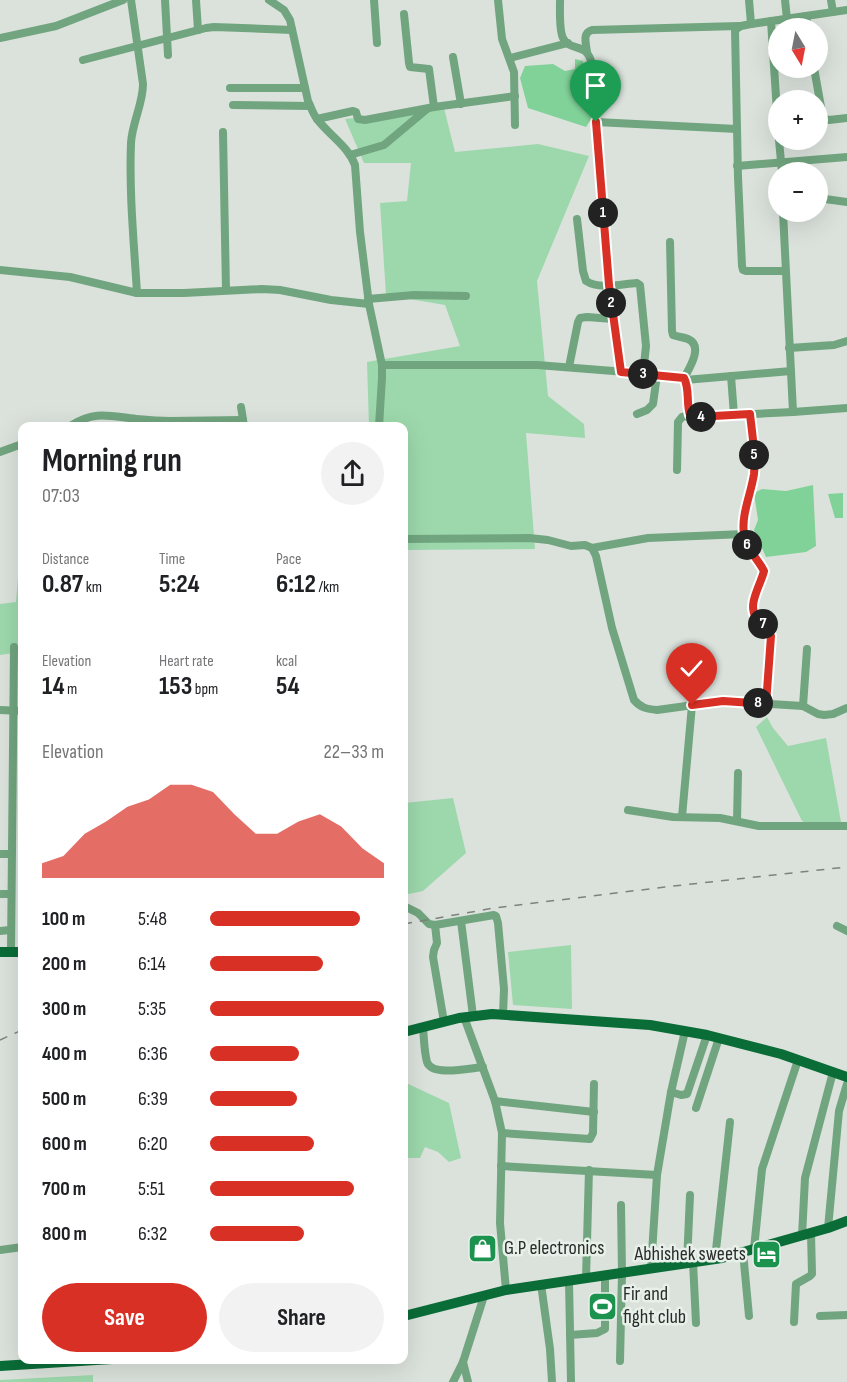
<!DOCTYPE html>
<html lang="en">
<head>
<meta charset="utf-8">
<style>
  :root { --surface:#fff; --page:#f2f2f2; --text:#202124; --muted:#757577; --accent:#d93025 }
  body { margin:0; font-family:"Sofia Sans Condensed",sans-serif; background:var(--page); color:var(--text); height:100vh; display:flex; flex-direction:column; font-size:22px; white-space:nowrap }
  * { box-sizing:border-box; margin:0 }
  p { font-size:20px; color:var(--muted) }
  .icon { flex:none; width:33px; height:33px; fill:none; stroke:currentColor; stroke-width:2; stroke-linecap:round; stroke-linejoin:round }
  .map { position:relative; flex:1; overflow:hidden }
  .drawer { position:absolute; left:18px; top:422px; width:390px; height:942px; display:flex; flex-direction:column; background:var(--surface); border-radius:12px; box-shadow:0 6px 24px #0002 }
  .drawer>* { flex:none }
  .needle { width:39px; rotate:170deg }
  .controls { position:absolute; left:768px; top:18px; display:grid; gap:12px }
  .controls a { display:grid; place-items:center; width:60px; height:60px; border-radius:50%; background:var(--surface); box-shadow:0 6px 24px #0002; font-size:30px }
  .pin { position:absolute; display:grid; place-items:center; width:51px; height:51px; color:#fff; margin:-62px -26px; border-radius:50% 50% 50% 0; rotate:-45deg; box-shadow:0 0 6px #0007 }
  .pin .icon { rotate:45deg }
  .km { position:absolute; width:30px; height:30px; margin:-15px; border-radius:50%; background:#222; color:#fff; font-size:16px; line-height:30px; text-align:center }
  .round { display:grid; place-items:center; flex:none; width:63px; height:63px; border-radius:32px; background:var(--page) }
  .headline { display:flex; align-items:center; justify-content:space-between; height:102px; padding:0 24px }
  h1 { font-size:33px; font-weight:700; line-height:45px }
  .metrics { display:grid; grid-template-columns:repeat(3,1fr); gap:9px; height:102px; padding:6px 24px }
  .metrics div { display:grid; align-content:center }
  .metrics b { font-size:26px; font-weight:700 }
  .metrics small { font-size:16px; font-weight:400 }
  .metrics p { font-size:16px }
  .chart { height:168px; padding:12px 24px }
  .chart p { display:flex; justify-content:space-between }
  .chart svg { width:100%; height:108px; margin-top:6px; fill:var(--accent); opacity:.7 }
  .button { display:flex; gap:12px; margin-top:auto; padding:12px 24px }
  .button a { flex:1; height:69px; border-radius:36px; background:var(--accent); color:#fff; font-size:24px; font-weight:700; line-height:69px; text-align:center }
  .button a+a { background:var(--page); color:var(--text) }
  ul { padding:0 24px; list-style:none; font-size:20px }
  li { display:grid; grid-template-columns:96px 72px 1fr; align-items:center; height:45px }
  li i { height:15px; border-radius:8px; background:var(--accent) }
  .map>svg:first-child { display:block }
  .green { fill:#9dd8ac }
  .water { fill:#81d298 }
  .lines { fill:none; stroke-linecap:round; stroke-linejoin:round }
  .minor { stroke:#71a57f; stroke-width:8 }
  .major { stroke:#0a6c37; stroke-width:10 }
  .rail { stroke:#7d827e; stroke-width:1.5; stroke-dasharray:8 8; stroke-linecap:butt }
  .route-casing { stroke:#fff; stroke-width:12 }
  .route { stroke:#d93025; stroke-width:8 }
  .labels { text-anchor:middle; dominant-baseline:central; stroke-width:5; stroke-linejoin:round; paint-order:stroke }
  .poi-label { font-size:20px; fill:#292c2a; stroke:#e8f0ea; text-anchor:start }
</style>
</head>
<body>
<div class="map">
<svg width="847" height="1382" viewBox="0 0 847 1382">
  <rect width="100%" height="100%" fill="#dbe2dc"/>
  <!-- green -->
  <g class="green">
    <polygon points="444,108 455,152 538,144 589,156 537,281 548,396 584,424 585,438 526,433 535,549 404,550 404,426 369,426 367,362 460,346 445,305 386,295 380,203 407,201 411,163 364,163 345,119"/>
    <polygon points="22,528 22,652 0,655 0,604 16,602"/>
    <polygon points="767,717 773,728 788,746 826,738 841,822 811,825 802,821 756,727"/>
    <polygon points="453,798 466,853 423,891 404,895 404,803"/>
    <polygon points="571,945 572,1009 513,1005 508,952"/>
    <polygon points="404,1082 449,1103 461,1158 449,1162 438,1152 425,1147 420,1158 404,1158"/>
    <polygon points="93,1375 93,1382 0,1382 0,1380"/>
  </g>
  <!-- water -->
  <g class="water">
    <polygon points="575,59 583,61 593,116 586,127 528,108 520,78 525,66 553,64 565,71 575,69"/>
    <polygon points="813,485 816,546 806,552 766,557 754,530 758,520 754,493 762,489 786,491"/>
    <polygon points="843,493 843,518 835,518 828,494"/>
  </g>
  <g class="lines">
    <!-- minor -->
    <g class="minor">
      <path d="M 131,0 L 143,84 C 143,104 132,123 131,143 C 129,193 134,243 137,293"/>
      <polyline points="165,0 168,55"/>
      <polyline points="196,0 198,30"/>
      <path d="M 269,0 L 284,10 L 290,20 L 308,101 C 311,107 313,114 317,119 C 329,135 348,146 355,165 L 360,232 L 369,304 L 382,365 L 382,378 L 379,426"/>
      <polyline points="374,0 377,43"/>
      <polyline points="498,0 502,39 514,72 515,125"/>
      <path d="M 560,0 C 560,9 559,30 563,38 C 570,53 587,40 592,65 L 609,285 L 621,372"/>
      <polyline points="749,0 751,24"/>
      <polyline points="785,0 787,19"/>
      <polyline points="831,0 833,12"/>
      <polyline points="404,14 409,63 410,67 429,69 434,107"/>
      <polyline points="806,16 808,28"/>
      <polyline points="771,21 778,127"/>
      <polyline points="0,38 56,26 123,0"/>
      <path d="M 587,52 C 586,43 582,33 592,30 L 739,26"/>
      <polyline points="453,57 461,104"/>
      <polyline points="510,58 568,43"/>
      <polyline points="83,60 206,28 214,27 292,30"/>
      <polyline points="814,68 823,118 829,120 847,118"/>
      <polyline points="230,88 305,88"/>
      <polyline points="233,105 310,106"/>
      <polyline points="317,119 353,111 356,112 358,119 365,120 434,107 515,96"/>
      <polyline points="596,122 737,129"/>
      <polyline points="223,132 226,290"/>
      <polyline points="779,140 782,172"/>
      <polyline points="350,155 384,145 427,109"/>
      <polyline points="737,166 847,157"/>
      <polyline points="818,198 847,202"/>
      <polyline points="783,212 793,412"/>
      <path d="M 577,219 L 583,271 L 586,281 C 600,290 621,284 637,283 L 640,285 L 646,346 L 643,374"/>
      <path d="M 670,242 L 672,331 L 673,335 C 678,337 683,337 688,339 C 704,346 689,369 684,378"/>
      <polyline points="0,270 70,277 137,293 184,293 262,289 280,290 331,300 369,304"/>
      <polyline points="785,271 746,271 743,270 742,266 738,177 735,30 741,26 751,24 847,10"/>
      <polyline points="368,299 414,295 466,296"/>
      <polyline points="789,348 834,345 847,341"/>
      <path d="M 382,365 L 537,365 L 677,376 L 684,378 C 690,389 686,403 690,415 L 696,417 L 793,412 L 847,408"/>
      <polyline points="569,367 578,322 580,318 587,317 613,319"/>
      <polyline points="731,376 734,415"/>
      <polyline points="685,380 791,371"/>
      <polyline points="241,407 244,426"/>
      <polyline points="637,414 647,410 653,404 657,375"/>
      <path d="M 750,414 C 752,434 756,455 754,474 C 751,494 741,515 744,534 C 747,552 757,557 764,571 C 761,584 747,605 756,617 C 761,624 767,628 771,636 L 766,704"/>
      <polyline points="170,421 243,420"/>
      <path d="M 70,426 C 95,410 109,416 136,419 C 147,420 159,421 170,421 L 173,426"/>
      <polyline points="0,452 22,444"/>
      <polyline points="677,470 678,422 682,417 690,415"/>
      <path d="M 404,539 L 529,538 L 548,540 L 571,546 L 585,545 L 592,548 L 596,556 L 612,628 L 634,700 C 641,708 647,709 657,710 L 723,701 L 803,706 L 818,714 L 824,715 L 833,714 L 847,708"/>
      <polyline points="592,548 648,538 744,534"/>
      <polyline points="803,706 807,649"/>
      <polyline points="0,710 22,711"/>
      <polyline points="628,810 673,817 720,818 759,826 847,826"/>
      <polyline points="682,817 692,705"/>
      <polyline points="737,821 738,773"/>
      <polyline points="0,854 11,854"/>
      <polyline points="0,894 11,894"/>
      <polyline points="404,906 418,913 429,924 435,925 494,915 496,916 498,923 504,989 503,1015"/>
      <polyline points="461,921 473,1016"/>
      <polyline points="435,925 437,943 434,950 433,957 444,1022"/>
      <polyline points="837,926 847,931"/>
      <polyline points="0,931 10,930"/>
      <polyline points="11,952 14,647"/>
      <polyline points="464,1017 495,1101 502,1133 500,1223 506,1290"/>
      <path d="M 423,1027 C 424,1038 424,1051 427,1062 C 432,1077 470,1068 483,1067"/>
      <polyline points="671,1092 681,1095 687,1094 707,1035"/>
      <polyline points="495,1101 594,1112"/>
      <polyline points="696,1108 719,1038"/>
      <polyline points="502,1133 590,1139 593,1133 594,1084"/>
      <polyline points="501,1166 657,1175"/>
      <polyline points="828,1228 839,1111 847,1084"/>
      <polyline points="802,1236 805,1178 833,1072"/>
      <polyline points="754,1249 762,1169 798,1060"/>
      <polyline points="0,1250 22,1247"/>
      <polyline points="743,1252 749,1316"/>
      <polyline points="715,1259 730,1122"/>
      <polyline points="693,1262 696,1323"/>
      <polyline points="687,1263 690,1195"/>
      <polyline points="651,1269 657,1175 671,1092 685,1031"/>
      <polyline points="586,1278 589,1170"/>
      <polyline points="569,1281 571,1382"/>
      <polyline points="541,1284 550,1349 552,1382"/>
      <polyline points="820,1316 847,1315"/>
      <polyline points="794,1322 796,1284 810,1276 812,1274 811,1233"/>
      <polyline points="570,1335 597,1333 605,1329 605,1276"/>
      <polyline points="620,1361 622,1273 621,1205"/>
      <polyline points="463,1362 468,1382"/>
      <polyline points="453,1382 463,1362 484,1296"/>
    </g>
    <!-- major -->
    <g class="major">
      <polyline points="0,952 22,952"/>
      <polyline points="404,1032 459,1018 492,1014 650,1025 707,1035 781,1054 847,1077"/>
      <polyline points="404,1316 506,1290 722,1258 828,1228 847,1221"/>
      <polyline points="0,1366 112,1359"/>
    </g>
    <!-- rail -->
    <g class="rail">
      <polyline points="404,924 494,908 665,887 847,867"/>
      <polyline points="0,1040 22,1030"/>
    </g>
  </g>
  <g class="lines">
    <defs>
      <path id="route" d="M 596,122 L 609,285 L 621,372 L 684,378 C 690,389 686,403 690,415 L 696,417 L 750,414 C 752,433 756,455 754,474 C 751,494 741,515 744,534 C 747,551 757,557 764,571 C 761,584 747,605 756,617 C 761,624 767,627 771,636 L 766,704 L 723,701 L 692,705"/>
    </defs>
    <!-- route casing -->
    <use href="#route" class="route-casing"/>
    <!-- route -->
    <use href="#route" class="route"/>
  </g>
  <!-- icons -->
  <defs>
    <symbol id="shop-square" viewBox="-11 -11 22 22"><rect x="-9" y="-9" width="18" height="18" rx="4" fill="#1b924d" stroke="#e8f0ea"/><path d="M-5-2.5h2.3a2.7 3.5 0 0 1 5.4 0H5L5.5 6h-11ZM-1.5-2.5h3a1.5 2.3 0 0 0-3 0Z" fill="#fff"/></symbol>
    <symbol id="hotel-square" viewBox="-11 -11 22 22"><rect x="-9" y="-9" width="18" height="18" rx="4" fill="#1b924d" stroke="#e8f0ea"/><path d="M-6-4.5h1.5V1H6V5H4.5V3h-9V5H-6ZM-4 0a1.8 1.8 0 1 1 3.6 0ZM.5 0V-2.5h3Q6-2.5 6 0Z" fill="#fff"/></symbol>
    <symbol id="stadium-square" viewBox="-11 -11 22 22"><rect x="-9" y="-9" width="18" height="18" rx="4" fill="#1b924d" stroke="#e8f0ea"/><path d="M0-5a6.5 5 0 1 0 0 10a6.5 5 0 1 0 0-10ZM-3.5-1.8h7v3.6h-7Z" fill="#fff"/></symbol>
  </defs>
  <g fill-rule="evenodd">
    <use href="#shop-square" x="466" y="1232" width="33" height="33"/>
    <use href="#hotel-square" x="750" y="1238" width="33" height="33"/>
    <use href="#stadium-square" x="586" y="1290" width="33" height="33"/>
  </g>
  <g class="labels">
    <!-- poi labels -->
    <g class="poi-label">
      <text x="504" y="1248">G.P electronics</text>
      <text x="746" y="1254" text-anchor="end">Abhishek sweets</text>
      <text x="623" y="1294">Fir and<tspan x="623" dy="23">fight club</tspan></text>
    </g>
  </g>
</svg>
<div class="controls">
<a><svg class="needle" viewBox="-14 -14 28 28"><path d="M0-13l5 13h-10z" fill="#e53935"/><path d="M0 13l5-13h-10z" fill="#757577"/></svg></a>
<a>+</a>
<a>−</a>
</div>
<div class="pin" style="left:596px;top:122px;background:#1e9e55"><svg class="icon" aria-label="arrive" viewBox="0 0 24 24"><path d="M6 21V4h12l-3 4 3 4H6"/></svg></div>
<div class="pin" style="left:692px;top:705px;background:#d93025"><svg class="icon" aria-label="check" viewBox="0 0 24 24"><path d="M5 12l5 5 9-10"/></svg></div>
<b class="km" style="left:603px;top:213px">1</b>
<b class="km" style="left:611px;top:303px">2</b>
<b class="km" style="left:643px;top:374px">3</b>
<b class="km" style="left:701px;top:417px">4</b>
<b class="km" style="left:754px;top:455px">5</b>
<b class="km" style="left:747px;top:545px">6</b>
<b class="km" style="left:763px;top:624px">7</b>
<b class="km" style="left:758px;top:703px">8</b>
<section class="drawer">
<div class="headline"><div><h1>Morning run</h1><p>07:03</p></div><a class="round"><svg class="icon" aria-label="share" viewBox="0 0 24 24"><path d="M12 15V3M7 8l5-5 5 5M5 13v7h14v-7"/></svg></a></div>
<div class="metrics">
<div><p>Distance</p><b>0.87<small> km</small></b></div>
<div><p>Time</p><b>5:24</b></div>
<div><p>Pace</p><b>6:12<small> /km</small></b></div>
</div>
<div class="metrics">
<div><p>Elevation</p><b>14<small> m</small></b></div>
<div><p>Heart rate</p><b>153<small> bpm</small></b></div>
<div><p>kcal</p><b>54</b></div>
</div>
<div class="chart"><p><span>Elevation</span>22–33 m</p>
<svg viewBox="0 0 160 44" preserveAspectRatio="none"><path d="M0 44V38L10 35L20 26L30 21L40 15L50 12L60 6L70 6L80 9L90 18L100 26L110 26L120 21L130 18L140 23L150 32L160 38V44z"/></svg>
</div>
<ul>
<li><b>100 m</b>5:48<i style="width:86%"></i></li>
<li><b>200 m</b>6:14<i style="width:65%"></i></li>
<li><b>300 m</b>5:35<i style="width:100%"></i></li>
<li><b>400 m</b>6:36<i style="width:51%"></i></li>
<li><b>500 m</b>6:39<i style="width:50%"></i></li>
<li><b>600 m</b>6:20<i style="width:60%"></i></li>
<li><b>700 m</b>5:51<i style="width:83%"></i></li>
<li><b>800 m</b>6:32<i style="width:54%"></i></li>
</ul>
<div class="button"><a>Save</a><a>Share</a></div>
</section>
</div>
</body>
</html>
